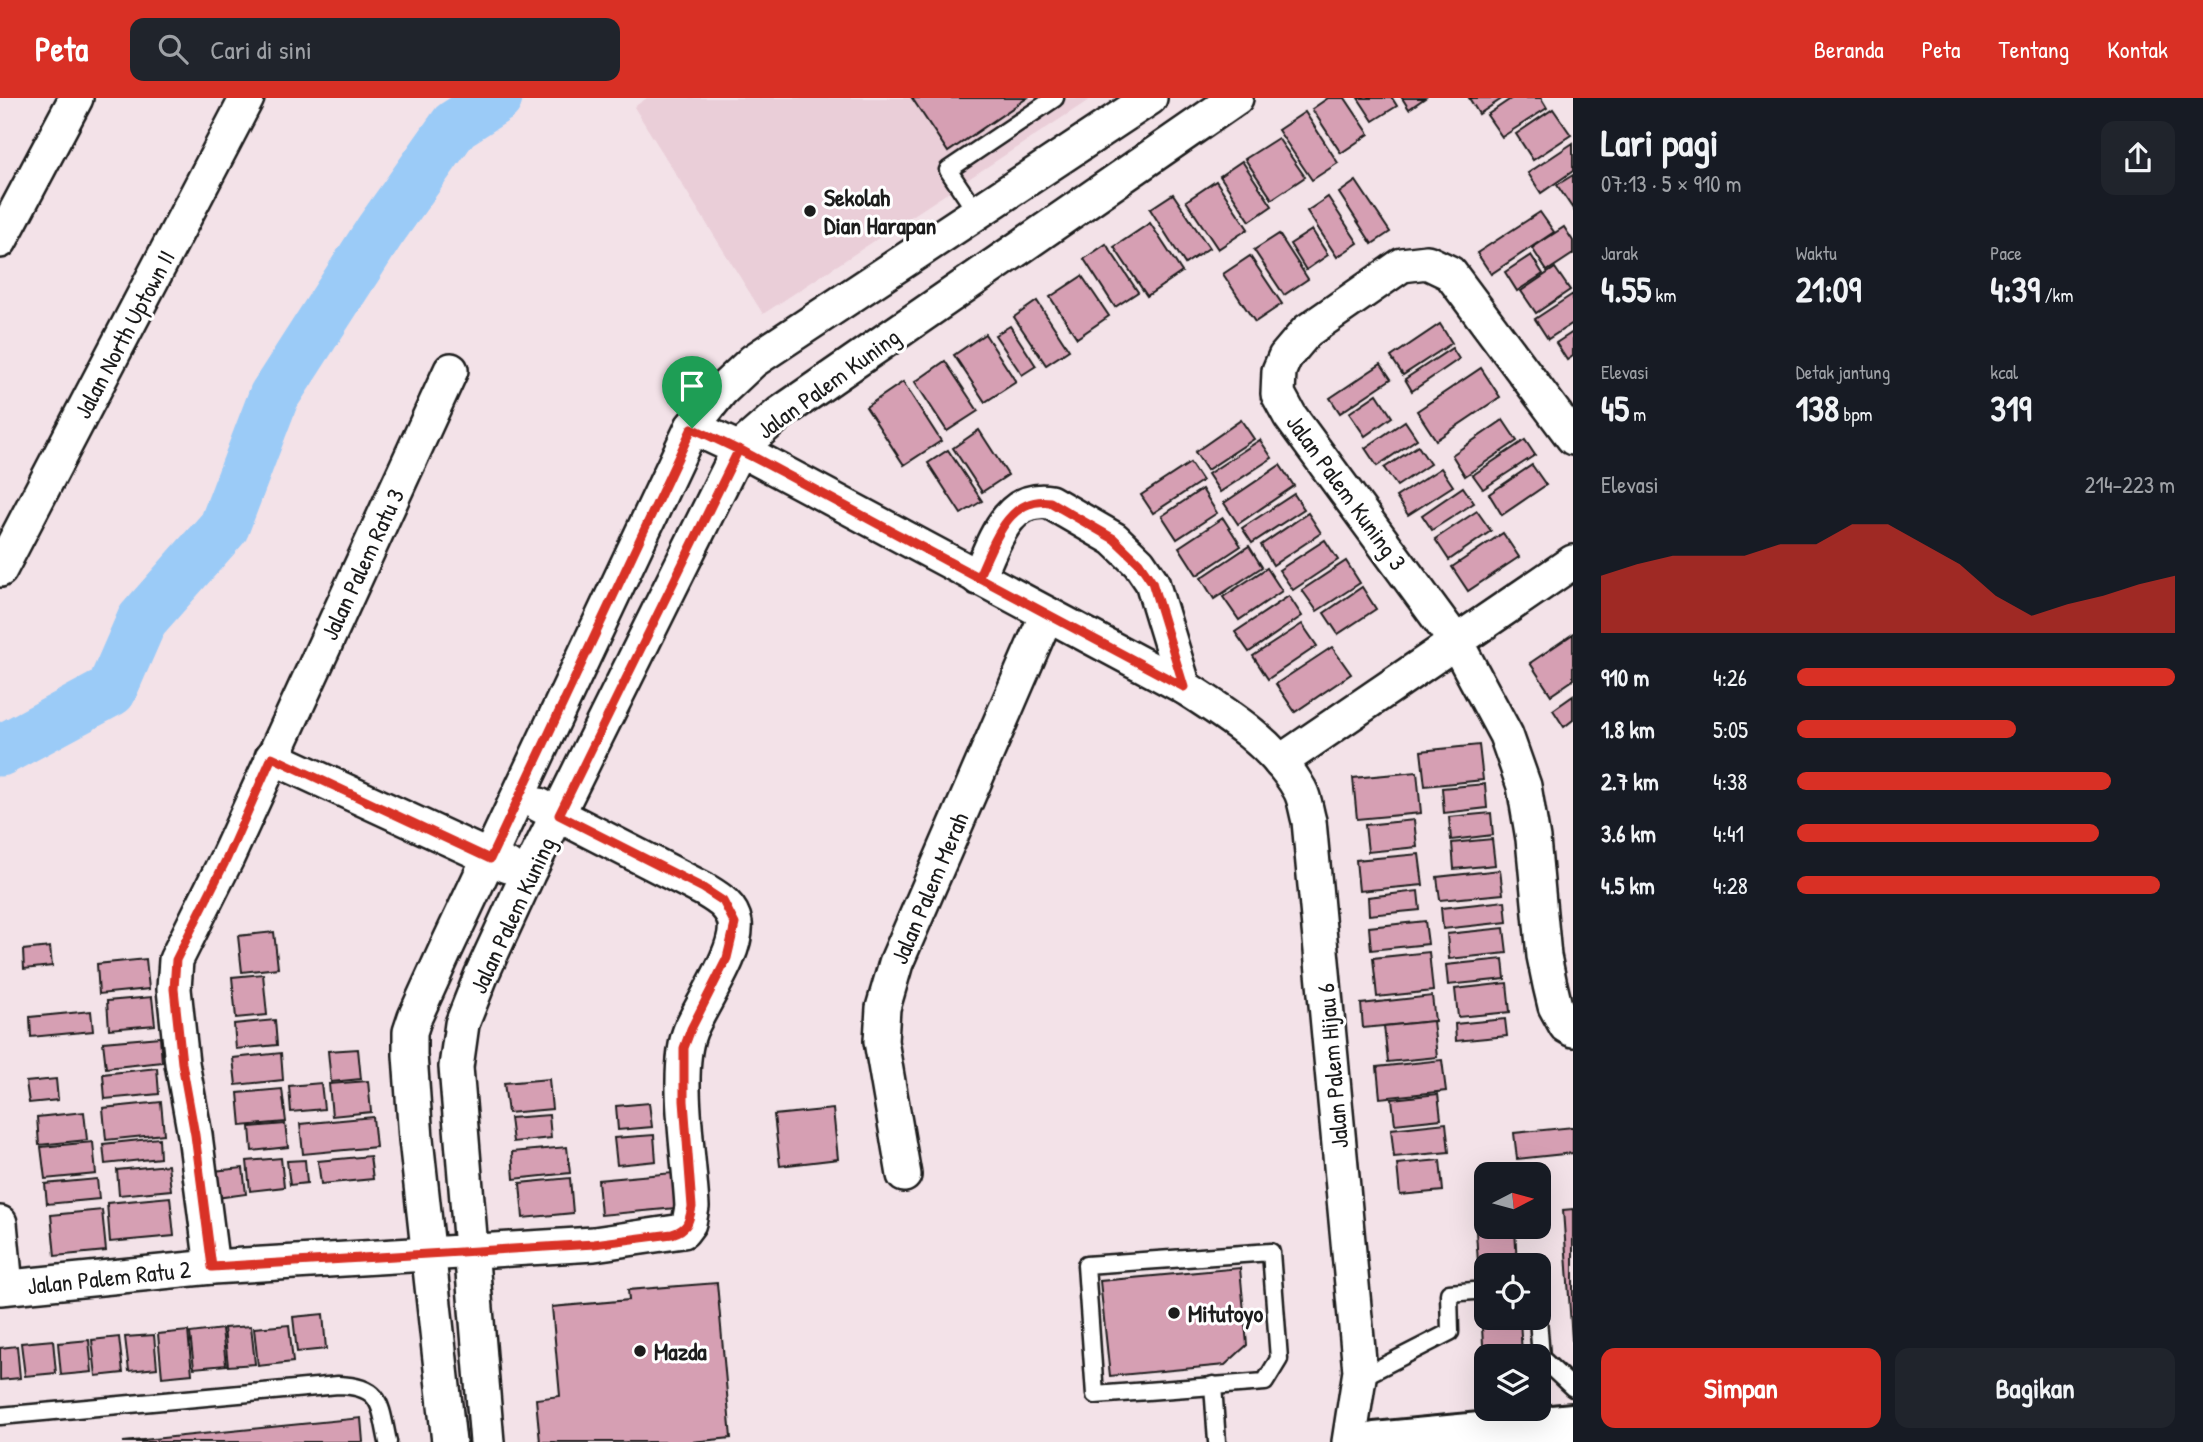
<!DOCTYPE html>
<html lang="id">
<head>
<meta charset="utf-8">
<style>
  :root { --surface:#171b24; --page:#20242c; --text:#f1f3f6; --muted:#9ea1a6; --accent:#d93025 }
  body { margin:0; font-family:"Patrick Hand",sans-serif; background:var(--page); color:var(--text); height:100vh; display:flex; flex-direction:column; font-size:26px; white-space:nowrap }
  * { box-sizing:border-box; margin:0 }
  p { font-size:23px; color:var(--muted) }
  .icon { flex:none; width:38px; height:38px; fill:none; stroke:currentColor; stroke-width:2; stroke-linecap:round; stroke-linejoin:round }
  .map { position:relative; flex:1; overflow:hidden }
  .sheet { display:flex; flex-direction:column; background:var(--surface); width:630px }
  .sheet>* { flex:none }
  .needle { width:46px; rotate:84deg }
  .tools { position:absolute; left:1474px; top:1064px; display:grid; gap:14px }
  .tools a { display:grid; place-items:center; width:77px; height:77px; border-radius:14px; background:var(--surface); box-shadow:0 7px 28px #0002; font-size:35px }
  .pin { position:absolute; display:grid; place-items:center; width:60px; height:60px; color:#fff; margin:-72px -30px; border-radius:50% 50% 50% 0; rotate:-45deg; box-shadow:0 0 7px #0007 }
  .pin .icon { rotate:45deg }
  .round { display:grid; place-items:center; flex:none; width:74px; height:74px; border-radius:14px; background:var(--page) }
  .headline { display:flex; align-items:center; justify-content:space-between; height:119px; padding:0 28px }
  h1 { font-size:38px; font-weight:800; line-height:52px }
  .figures { display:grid; grid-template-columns:repeat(3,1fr); gap:10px; height:119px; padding:7px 28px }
  .figures div { display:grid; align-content:center }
  .figures b { font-size:35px; font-weight:800 }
  .figures small { font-size:19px; font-weight:400 }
  .figures p { font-size:19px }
  .chart { height:196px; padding:14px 28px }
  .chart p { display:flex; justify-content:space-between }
  .chart svg { width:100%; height:126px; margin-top:7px; fill:var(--accent); opacity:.7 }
  .cta { display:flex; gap:14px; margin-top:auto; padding:14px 28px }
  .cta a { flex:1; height:80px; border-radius:14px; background:var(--accent); color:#fff; font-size:28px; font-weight:800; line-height:80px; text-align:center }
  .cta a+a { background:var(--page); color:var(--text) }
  ul { padding:0 28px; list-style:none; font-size:23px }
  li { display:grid; grid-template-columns:112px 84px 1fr; align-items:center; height:52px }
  li i { height:18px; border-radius:9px; background:var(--accent) }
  header { display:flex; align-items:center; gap:42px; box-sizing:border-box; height:98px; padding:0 35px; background:var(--accent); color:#fff }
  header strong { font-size:33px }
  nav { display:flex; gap:38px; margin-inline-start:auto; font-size:24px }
  .search { width:490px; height:63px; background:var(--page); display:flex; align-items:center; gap:18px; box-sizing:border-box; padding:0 24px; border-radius:14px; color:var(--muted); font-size:26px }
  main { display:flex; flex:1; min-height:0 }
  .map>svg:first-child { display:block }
  .built { fill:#eaced8 }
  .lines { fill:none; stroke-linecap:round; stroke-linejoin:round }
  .river { stroke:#9bcbf7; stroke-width:51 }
  .building { fill:#d69fb3; stroke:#1c1c1c; stroke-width:2 }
  .lane-casing { stroke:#1c1c1c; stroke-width:21 }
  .street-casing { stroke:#1c1c1c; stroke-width:38 }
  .secondary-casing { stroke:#1c1c1c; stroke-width:44 }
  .lane { stroke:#fff; stroke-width:16 }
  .street { stroke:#fff; stroke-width:33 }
  .secondary { stroke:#fff; stroke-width:38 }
  .route-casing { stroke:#fff; stroke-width:14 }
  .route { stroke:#d93025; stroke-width:9 }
  .poi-dot { fill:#1c1c1c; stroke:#fff; stroke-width:2.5 }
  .labels { text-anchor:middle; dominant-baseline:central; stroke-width:6; stroke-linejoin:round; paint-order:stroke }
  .poi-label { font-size:24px; font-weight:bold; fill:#1c1c1c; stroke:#fff; text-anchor:start }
  .street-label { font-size:24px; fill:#1c1c1c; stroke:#fff }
</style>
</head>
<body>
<header>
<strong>Peta</strong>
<div class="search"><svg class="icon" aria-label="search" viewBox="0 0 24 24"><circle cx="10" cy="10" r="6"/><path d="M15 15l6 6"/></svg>Cari di sini</div>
<nav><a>Beranda</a><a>Peta</a><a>Tentang</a><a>Kontak</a></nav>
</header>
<main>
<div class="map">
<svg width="1573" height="1344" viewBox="0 0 1573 1344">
  <rect width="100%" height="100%" fill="#f3e2e8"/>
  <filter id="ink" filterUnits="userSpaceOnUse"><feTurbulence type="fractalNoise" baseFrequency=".0143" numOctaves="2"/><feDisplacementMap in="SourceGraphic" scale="14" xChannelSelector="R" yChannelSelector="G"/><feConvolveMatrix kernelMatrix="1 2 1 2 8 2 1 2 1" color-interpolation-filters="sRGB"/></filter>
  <g filter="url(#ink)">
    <!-- built -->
    <polygon class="built" points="647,0 1092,0 763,216 634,9"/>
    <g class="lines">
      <!-- river -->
      <polyline class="river" points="0,653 111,593 142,522 224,429 274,298 380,133 455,27 497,0"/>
    </g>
    <!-- building -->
    <g class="building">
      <polygon points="912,0 1027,0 948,54"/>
      <polygon points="1328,0 1345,0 1369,36 1341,55 1312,11"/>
      <polygon points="1358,0 1392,0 1397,8 1373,23"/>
      <polygon points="1402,0 1425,0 1409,11"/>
      <polygon points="1469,0 1503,0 1479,16"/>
      <polygon points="1512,0 1541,0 1547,10 1502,39 1487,17"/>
      <polygon points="1553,11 1571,37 1533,62 1516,36"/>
      <polygon points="1305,14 1338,65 1312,82 1278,32"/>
      <polygon points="1278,40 1305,79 1272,101 1245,61"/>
      <polygon points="1573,45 1573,73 1541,95 1528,75"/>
      <polygon points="1242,63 1272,108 1250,123 1220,78"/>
      <polygon points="1573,77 1573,111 1557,87"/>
      <polygon points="1216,83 1248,131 1218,151 1186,103"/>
      <polygon points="1356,83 1390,134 1372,146 1339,95"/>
      <polygon points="1173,96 1209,150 1185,166 1150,111"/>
      <polygon points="1328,99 1358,145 1337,159 1307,113"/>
      <polygon points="1540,114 1554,134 1491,176 1477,155"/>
      <polygon points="1150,125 1182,174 1147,198 1114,149"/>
      <polygon points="1564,129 1573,143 1573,156 1547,173 1532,150"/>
      <polygon points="1312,132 1328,157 1306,172 1290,146"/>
      <polygon points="1279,136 1308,181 1284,197 1254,152"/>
      <polygon points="1106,146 1138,194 1115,209 1084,161"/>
      <polygon points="1531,157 1543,176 1517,193 1505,174"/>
      <polygon points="1250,158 1282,206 1255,224 1223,176"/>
      <polygon points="1555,170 1570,192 1536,215 1521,193"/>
      <polygon points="1082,178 1109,218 1077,240 1050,199"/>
      <polygon points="1573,196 1573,225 1548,241 1535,221"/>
      <polygon points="1037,203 1069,252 1046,267 1014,219"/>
      <polygon points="1440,226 1452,245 1403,277 1391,259"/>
      <polygon points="1010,228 1036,268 1022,277 995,237"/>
      <polygon points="1573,234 1573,258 1567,262 1556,245"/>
      <polygon points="985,236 1016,284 985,304 954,257"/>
      <polygon points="1452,250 1459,261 1412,293 1405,281"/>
      <polygon points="945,263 978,313 947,333 915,284"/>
      <polygon points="1381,266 1391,281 1340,315 1330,300"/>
      <polygon points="1481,270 1500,299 1436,342 1417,313"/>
      <polygon points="903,284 941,343 904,367 866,309"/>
      <polygon points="1377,296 1392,319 1365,338 1349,315"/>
      <polygon points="1241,322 1254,341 1207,372 1195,354"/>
      <polygon points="1503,322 1517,343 1465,378 1452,357"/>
      <polygon points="1405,323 1417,341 1377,368 1365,350"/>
      <polygon points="979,332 1008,377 982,394 953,350"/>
      <polygon points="1260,342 1272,360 1220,394 1208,376"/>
      <polygon points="1525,342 1535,357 1483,391 1473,377"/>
      <polygon points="1418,348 1430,366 1397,388 1384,370"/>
      <polygon points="948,352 982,403 961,416 928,365"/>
      <polygon points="1190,365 1202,383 1153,415 1141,397"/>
      <polygon points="1280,367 1294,388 1238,426 1224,405"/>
      <polygon points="1532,367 1546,387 1502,417 1489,396"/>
      <polygon points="1441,370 1453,388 1408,417 1396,399"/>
      <polygon points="1463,389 1474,405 1432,432 1422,417"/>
      <polygon points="1202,391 1217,415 1177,441 1162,418"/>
      <polygon points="1294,396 1304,411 1252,445 1242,430"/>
      <polygon points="1477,413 1491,433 1449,462 1435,441"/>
      <polygon points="1308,415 1321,435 1273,467 1261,447"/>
      <polygon points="1223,420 1241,448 1197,477 1179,449"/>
      <polygon points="1503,435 1519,459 1468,493 1452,469"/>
      <polygon points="1325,442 1338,462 1293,492 1279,472"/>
      <polygon points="1249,448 1262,469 1214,501 1201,480"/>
      <polygon points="1346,463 1360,485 1317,513 1302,492"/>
      <polygon points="1267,470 1282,493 1239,522 1223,499"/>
      <polygon points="1362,489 1376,511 1338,536 1324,515"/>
      <polygon points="1289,498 1302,518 1249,554 1235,534"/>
      <polygon points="1302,526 1317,548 1268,581 1253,558"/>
      <polygon points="1573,536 1573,582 1551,597 1530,565"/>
      <polygon points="1332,549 1351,576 1295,614 1276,586"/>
      <polygon points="1573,598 1573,622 1564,629 1553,612"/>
      <polygon points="1479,647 1483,682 1425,688 1421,653"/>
      <polygon points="1417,674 1421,715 1357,721 1353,680"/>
      <polygon points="1485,686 1487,710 1444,715 1442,690"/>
      <polygon points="1491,715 1493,737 1451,742 1449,719"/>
      <polygon points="1414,722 1417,749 1368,754 1365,727"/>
      <polygon points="1492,741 1495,767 1454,771 1452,745"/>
      <polygon points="1419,756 1423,787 1359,793 1356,762"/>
      <polygon points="1500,772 1503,796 1440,802 1437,779"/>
      <polygon points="1418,793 1420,812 1369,817 1368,799"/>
      <polygon points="1505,803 1507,824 1443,831 1441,810"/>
      <polygon points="1425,823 1428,846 1371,852 1369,829"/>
      <polygon points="1504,830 1507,855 1449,861 1447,836"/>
      <polygon points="274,834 278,870 242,874 238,838"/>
      <polygon points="50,849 52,868 24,871 23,852"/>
      <polygon points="1429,854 1433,893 1377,899 1373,860"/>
      <polygon points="146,861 149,891 99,896 97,866"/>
      <polygon points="1503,861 1505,881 1448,887 1446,867"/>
      <polygon points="263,876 267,917 236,920 232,879"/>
      <polygon points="1507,885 1510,914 1458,919 1455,891"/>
      <polygon points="1432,898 1435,923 1363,930 1361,906"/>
      <polygon points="152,899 155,927 109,931 107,903"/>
      <polygon points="91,913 93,933 31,939 30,919"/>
      <polygon points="1505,921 1507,938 1456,943 1455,926"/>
      <polygon points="275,922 277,947 236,951 234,926"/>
      <polygon points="1433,923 1437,959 1388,964 1384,928"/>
      <polygon points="160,939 162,964 106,970 103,944"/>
      <polygon points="358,951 361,981 331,984 328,953"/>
      <polygon points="281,955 283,982 236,987 233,960"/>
      <polygon points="1442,962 1446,993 1380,1000 1377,969"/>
      <polygon points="157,970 159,996 105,1001 103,976"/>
      <polygon points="56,981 58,1002 29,1005 26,984"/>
      <polygon points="549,981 552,1011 508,1015 504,985"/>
      <polygon points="368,983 371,1014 332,1018 329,986"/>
      <polygon points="321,985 324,1011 291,1014 289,988"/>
      <polygon points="282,991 286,1024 241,1028 238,995"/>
      <polygon points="1438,996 1441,1021 1395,1026 1392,1001"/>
      <polygon points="161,1004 164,1036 106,1042 103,1010"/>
      <polygon points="649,1005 652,1029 618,1032 616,1008"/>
      <polygon points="833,1011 838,1061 780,1068 774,1017"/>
      <polygon points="84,1014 87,1042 39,1047 37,1019"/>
      <polygon points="549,1017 551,1040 513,1044 510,1020"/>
      <polygon points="373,1019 376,1049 303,1056 300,1026"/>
      <polygon points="1446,1025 1449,1054 1394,1059 1391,1031"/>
      <polygon points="285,1026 288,1049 252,1053 250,1029"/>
      <polygon points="1573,1029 1573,1055 1517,1061 1514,1035"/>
      <polygon points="654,1037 656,1063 617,1067 614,1040"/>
      <polygon points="159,1040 160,1060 105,1066 103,1046"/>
      <polygon points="93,1044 96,1076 45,1081 41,1049"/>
      <polygon points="567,1049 570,1075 514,1081 512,1054"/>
      <polygon points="370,1058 373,1081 321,1086 318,1063"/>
      <polygon points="281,1060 284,1089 250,1093 247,1063"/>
      <polygon points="305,1062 307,1085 290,1087 287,1063"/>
      <polygon points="1440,1062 1443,1093 1400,1097 1397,1066"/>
      <polygon points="168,1067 171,1092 119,1097 117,1072"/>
      <polygon points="243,1070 246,1096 216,1100 213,1073"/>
      <polygon points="673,1075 676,1110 601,1117 598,1082"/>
      <polygon points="570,1080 573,1115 523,1120 520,1085"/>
      <polygon points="97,1081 99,1101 47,1106 45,1086"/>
      <polygon points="170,1099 174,1138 110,1144 107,1105"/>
      <polygon points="1573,1111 1573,1242 1572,1242 1563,1112"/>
      <polygon points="102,1112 106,1153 55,1158 51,1117"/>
      <polygon points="1515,1131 1517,1167 1486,1167 1486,1220 1520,1220 1522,1258 1486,1258 1484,1262 1476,1133"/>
      <polygon points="1240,1170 1247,1247 1225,1267 1110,1278 1100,1183"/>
      <polygon points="717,1185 731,1340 691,1344 540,1344 536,1301 560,1298 552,1209 629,1202 628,1192"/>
      <polygon points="323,1216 326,1251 297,1254 293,1219"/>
      <polygon points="289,1227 293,1264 258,1268 254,1230"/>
      <polygon points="251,1228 255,1266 228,1268 224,1230"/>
      <polygon points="222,1231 226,1267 194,1270 190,1235"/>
      <polygon points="188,1233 192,1276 162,1279 158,1236"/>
      <polygon points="154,1237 157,1270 129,1273 125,1239"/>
      <polygon points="119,1239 123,1275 96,1278 92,1242"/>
      <polygon points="53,1242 56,1275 25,1278 21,1245"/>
      <polygon points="89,1242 92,1274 61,1277 58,1245"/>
      <polygon points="17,1248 20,1280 0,1282 0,1250"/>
      <polygon points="361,1320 363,1344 123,1344"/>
    </g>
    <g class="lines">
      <defs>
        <g id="lane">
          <polyline points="977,115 948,72 1055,0"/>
          <polygon points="1271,1154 1279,1261 1265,1284 1095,1297 1086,1167"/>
          <polyline points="1538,1220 1541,1260 1573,1290"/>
          <polyline points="1360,1280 1450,1234 1449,1195 1486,1192"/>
          <polyline points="1213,1287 1217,1344"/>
          <path d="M 0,1318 L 338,1287 C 382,1288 380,1307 388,1344"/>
        </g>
        <g id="street">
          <polyline points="0,143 76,0"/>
          <path d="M 692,329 L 739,351 L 1184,589 C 1226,616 1275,646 1300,692 C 1305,701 1306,713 1309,723 L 1360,1273 L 1349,1344"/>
          <polyline points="1573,340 1450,175 1427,164 1402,167 1307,233 1285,259 1279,273 1278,296 1290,318 1456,544 1506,637 1524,688 1533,741 1544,858 1550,887 1555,908 1566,928 1573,932"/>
          <polyline points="0,472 247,0"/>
          <path d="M 978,480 C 993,448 1006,397 1050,404 L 1114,441 L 1139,465 L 1152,484 L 1184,589"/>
          <polyline points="272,659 508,768"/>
          <polyline points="1280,664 1573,464"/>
          <polyline points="904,1077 881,943 883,910 896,865 1047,516"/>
          <polyline points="0,1125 6,1189"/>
          <polyline points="212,1169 195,1037 182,965 174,891 176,862 227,760 451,272"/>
          <path d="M 0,1190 L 212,1169 L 594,1146 L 683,1133 L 689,1125 L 692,1109 C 690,1062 674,974 690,933 C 701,906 739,853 735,825 C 732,807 716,799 703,791 L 539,707"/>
          <polyline points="449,1344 416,1041 410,957 410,934 415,919 445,853 692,329 721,293 753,263 1150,0"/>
          <polyline points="487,1344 456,969 462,926 481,878 528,776 739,351 779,316 1236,0"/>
        </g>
        <polyline id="secondary" points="1375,1344 1573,1325"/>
      </defs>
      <!-- lane casing -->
      <use href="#lane" class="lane-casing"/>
      <!-- street casing -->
      <use href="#street" class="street-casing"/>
      <!-- secondary casing -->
      <use href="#secondary" class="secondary-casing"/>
      <!-- lane -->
      <use href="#lane" class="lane"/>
      <!-- street -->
      <use href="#street" class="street"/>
      <!-- secondary -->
      <use href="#secondary" class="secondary"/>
    </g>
  </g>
  <g class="lines" filter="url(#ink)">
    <defs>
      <path id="route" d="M 692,330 L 490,761 L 272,659 L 227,760 L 176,862 L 174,891 L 182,965 L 195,1037 L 212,1169 L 594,1146 L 672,1136 C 688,1131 689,1124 692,1109 L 684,1003 L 684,950 L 691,931 L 727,860 L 735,826 L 723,803 L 703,790 L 559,717 L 739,351 L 978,480 C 993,448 1007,398 1050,404 L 1114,441 L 1139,465 L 1152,484 L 1184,589 C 1089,538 994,488 899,437 C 830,400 763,362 692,330"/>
    </defs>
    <!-- route casing -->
    <use href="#route" class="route-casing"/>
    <!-- route -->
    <use href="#route" class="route"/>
  </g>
  <!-- markers -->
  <g class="poi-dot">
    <circle cx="810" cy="113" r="7"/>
    <circle cx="1174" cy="1215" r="7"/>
    <circle cx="640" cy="1253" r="7"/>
  </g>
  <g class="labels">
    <!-- poi labels -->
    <g class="poi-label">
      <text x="824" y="99">Sekolah<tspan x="824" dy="28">Dian Harapan</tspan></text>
      <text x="1188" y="1215">Mitutoyo</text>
      <text x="654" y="1253">Mazda</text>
    </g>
    <!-- street labels -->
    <g class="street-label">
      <text transform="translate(124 236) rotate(-62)">Jalan North Uptown II</text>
      <text transform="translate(828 285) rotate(-36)">Jalan Palem Kuning</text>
      <text transform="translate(1347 394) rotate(54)">Jalan Palem Kuning 3</text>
      <text transform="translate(362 466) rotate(-65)">Jalan Palem Ratu 3</text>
      <text transform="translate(929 790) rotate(-67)">Jalan Palem Merah</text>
      <text transform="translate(512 817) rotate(-65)">Jalan Palem Kuning</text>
      <text transform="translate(1332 968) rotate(-95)">Jalan Palem Hijau 6</text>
      <text transform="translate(109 1179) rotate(-6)">Jalan Palem Ratu 2</text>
    </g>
  </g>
</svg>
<div class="tools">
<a><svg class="needle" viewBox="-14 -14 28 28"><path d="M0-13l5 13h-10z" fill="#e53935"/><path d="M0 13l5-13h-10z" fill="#9ea1a6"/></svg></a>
<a><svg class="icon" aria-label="locate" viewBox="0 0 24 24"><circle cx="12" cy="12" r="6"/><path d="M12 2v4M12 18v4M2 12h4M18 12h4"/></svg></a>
<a><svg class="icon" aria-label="layers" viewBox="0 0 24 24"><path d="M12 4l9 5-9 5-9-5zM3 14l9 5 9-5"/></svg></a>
</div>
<div class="pin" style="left:692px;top:330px;background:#1e9e55"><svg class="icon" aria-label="arrive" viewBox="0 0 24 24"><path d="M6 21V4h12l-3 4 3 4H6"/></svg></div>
</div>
<section class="sheet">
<div class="headline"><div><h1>Lari pagi</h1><p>07:13 · 5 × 910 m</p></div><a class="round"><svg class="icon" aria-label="share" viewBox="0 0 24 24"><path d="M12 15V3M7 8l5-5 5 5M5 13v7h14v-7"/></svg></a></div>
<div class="figures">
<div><p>Jarak</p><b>4.55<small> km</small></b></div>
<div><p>Waktu</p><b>21:09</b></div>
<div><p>Pace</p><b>4:39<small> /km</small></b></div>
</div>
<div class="figures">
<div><p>Elevasi</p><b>45<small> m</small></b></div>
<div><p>Detak jantung</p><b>138<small> bpm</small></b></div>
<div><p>kcal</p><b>319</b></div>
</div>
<div class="chart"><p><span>Elevasi</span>214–223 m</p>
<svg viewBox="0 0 160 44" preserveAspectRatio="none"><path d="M0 44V24L10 20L20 17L30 17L40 17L50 13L60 13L70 6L80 6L90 13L100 20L110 31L120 38L130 34L140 31L150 27L160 24V44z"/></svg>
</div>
<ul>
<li><b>910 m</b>4:26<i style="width:100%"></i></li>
<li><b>1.8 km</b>5:05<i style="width:58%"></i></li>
<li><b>2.7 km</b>4:38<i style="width:83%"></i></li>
<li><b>3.6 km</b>4:41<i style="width:80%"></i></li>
<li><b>4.5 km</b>4:28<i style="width:96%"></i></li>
</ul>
<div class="cta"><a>Simpan</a><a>Bagikan</a></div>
</section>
</main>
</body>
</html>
